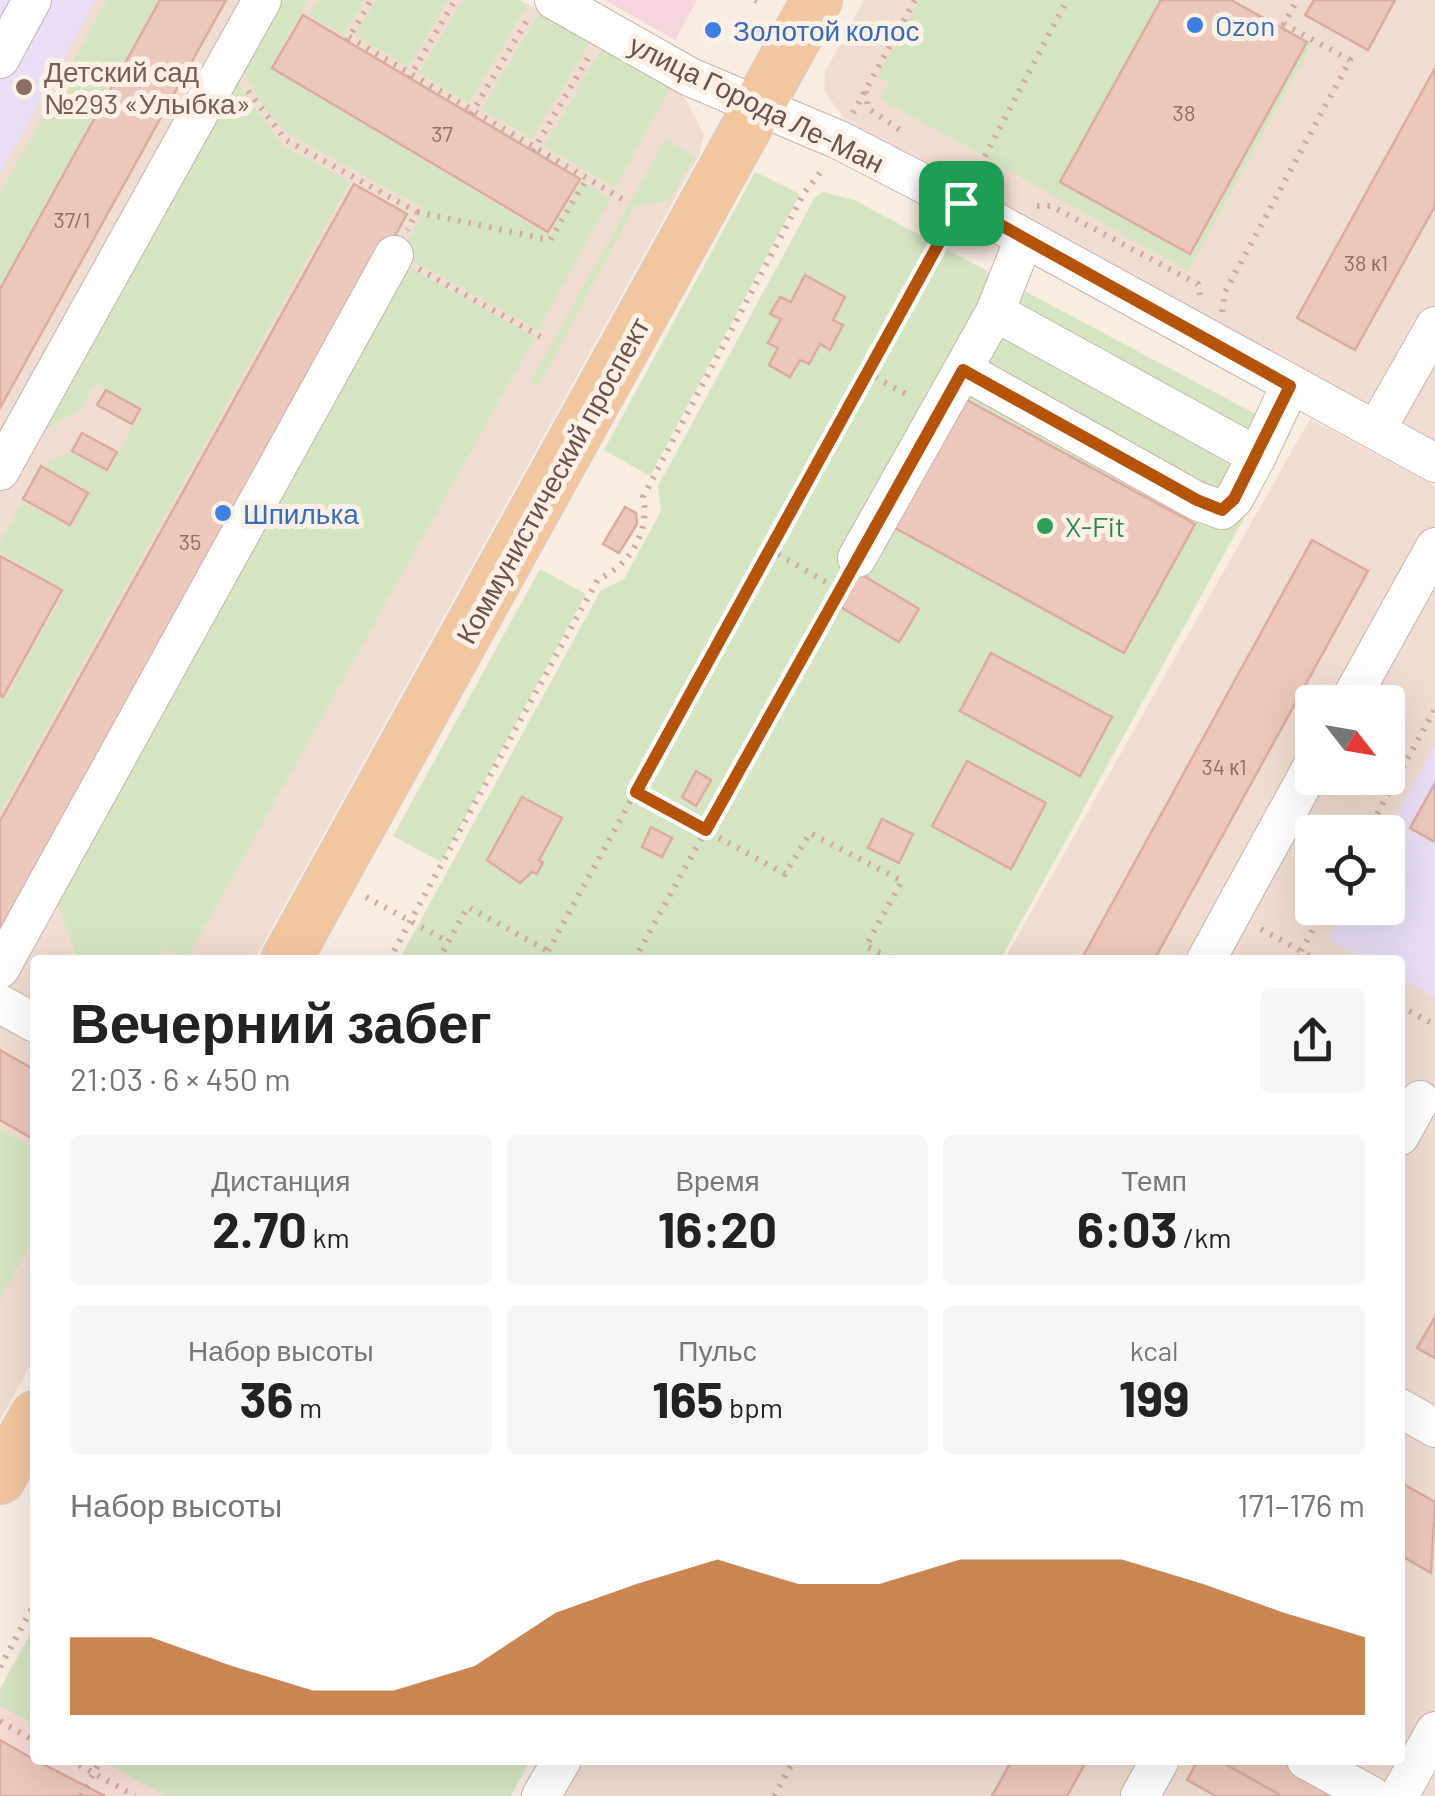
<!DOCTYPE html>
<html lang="ru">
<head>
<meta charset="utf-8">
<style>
  :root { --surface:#fff; --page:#f6f6f6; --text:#222; --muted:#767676; --accent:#b45309 }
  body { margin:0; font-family:Barlow,sans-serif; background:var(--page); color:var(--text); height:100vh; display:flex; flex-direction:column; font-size:38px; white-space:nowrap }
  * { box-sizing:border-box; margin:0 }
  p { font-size:32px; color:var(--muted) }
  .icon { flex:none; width:55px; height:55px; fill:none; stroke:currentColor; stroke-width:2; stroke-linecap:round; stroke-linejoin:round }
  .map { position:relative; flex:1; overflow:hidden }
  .drawer { position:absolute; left:30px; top:955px; width:1375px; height:810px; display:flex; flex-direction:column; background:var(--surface); border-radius:10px; box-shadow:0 10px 40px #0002 }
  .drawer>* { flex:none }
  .needle { width:65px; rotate:121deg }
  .controls { position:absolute; left:1295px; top:685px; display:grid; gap:20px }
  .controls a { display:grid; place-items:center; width:110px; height:110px; border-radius:10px; background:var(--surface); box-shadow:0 10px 40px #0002; font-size:50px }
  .pin { position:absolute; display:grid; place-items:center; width:85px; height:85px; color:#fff; margin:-42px; border-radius:20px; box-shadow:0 5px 15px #0006 }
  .round { display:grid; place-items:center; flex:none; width:105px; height:105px; border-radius:10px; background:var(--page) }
  .head { display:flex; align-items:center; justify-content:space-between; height:170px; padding:0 40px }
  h1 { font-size:55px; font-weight:700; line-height:75px }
  .stats { display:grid; grid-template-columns:repeat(3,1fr); gap:15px; height:170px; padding:10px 40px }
  .stats div { display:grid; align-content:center; border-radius:10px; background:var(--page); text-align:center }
  .stats b { font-size:50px; font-weight:700 }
  .stats small { font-size:28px; font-weight:400 }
  .stats p { font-size:28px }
  .chart { height:280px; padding:20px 40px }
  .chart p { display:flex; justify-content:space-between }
  .chart svg { width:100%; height:180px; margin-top:10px; fill:var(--accent); opacity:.7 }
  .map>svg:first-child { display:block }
  .residential { fill:#f0ddd1; fill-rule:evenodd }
  .commercial { fill:#f9dbd6 }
  .education { fill:#e9def5 }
  .medical { fill:#f6d5de }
  .green { fill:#d5e5c2 }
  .building { fill:#ecc7bc; stroke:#dcac9e; stroke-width:2.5 }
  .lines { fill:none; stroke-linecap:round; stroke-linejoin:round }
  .minor-casing { stroke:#c8b3aa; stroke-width:40 }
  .major-casing { stroke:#d3cbc9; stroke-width:52 }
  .path { stroke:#d0aba0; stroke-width:6; stroke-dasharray:2.5 8; stroke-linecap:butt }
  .minor { stroke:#fff; stroke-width:38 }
  .major { stroke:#f2c69f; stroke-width:50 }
  .route-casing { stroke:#fff; stroke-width:20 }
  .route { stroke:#b45309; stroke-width:12 }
  .shop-dot { fill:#3f7fe0; stroke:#fdf1e7; stroke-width:4 }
  .education-dot { fill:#8d6e63; stroke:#fdf1e7; stroke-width:4 }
  .leisure-dot { fill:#2e9e5b; stroke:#fdf1e7; stroke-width:4 }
  .labels { text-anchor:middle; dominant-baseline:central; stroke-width:10; stroke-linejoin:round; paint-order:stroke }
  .number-label { font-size:22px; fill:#8d6f67 }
  .shop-label { font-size:28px; fill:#366cbe; stroke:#fdf1e7; text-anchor:start }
  .education-label { font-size:28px; fill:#785e54; stroke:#fdf1e7; text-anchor:start }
  .street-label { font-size:28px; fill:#6d524b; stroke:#fdf1e7 }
  .leisure-label { font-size:28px; fill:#27864d; stroke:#fdf1e7; text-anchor:start }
</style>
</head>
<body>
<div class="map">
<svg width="1435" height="1796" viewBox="0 0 1435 1796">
  <rect width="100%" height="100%" fill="#f9ece1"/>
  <!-- residential -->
  <g class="residential">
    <polygon points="0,0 520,0 667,82 686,100 704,135 699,155 254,960 35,960 35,1357 0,1420"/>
    <polygon points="864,0 1435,0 1435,453 854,133 824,90 825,72"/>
    <path d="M 1310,419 L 1435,486 L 1435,1796 L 528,1796 L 547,1760 L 1400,1760 L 1400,960 L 1004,960 ZM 1312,702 L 1388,702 L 1388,778 L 1312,778 ZM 1312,832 L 1388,832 L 1388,908 L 1312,908 Z"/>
  </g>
  <!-- commercial -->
  <polygon class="commercial" points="0,1706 35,1725 35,1760 100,1760 165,1796 0,1796"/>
  <!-- education -->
  <g class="education">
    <polygon points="0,0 96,0 0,174"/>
    <polygon points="1435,745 1435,998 1400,978 1400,960 1367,960 1328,939 1345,908 1388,908 1387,832"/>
  </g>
  <!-- medical -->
  <polygon class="medical" points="605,0 697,0 675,40"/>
  <!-- green -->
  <g class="green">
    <polygon points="107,0 158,0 0,286 0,194"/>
    <polygon points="269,0 308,0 270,68 549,235 582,181 611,198 538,330 400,254 425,209 290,135 268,114 237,59"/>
    <polygon points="319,0 364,0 343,35 309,15"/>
    <polygon points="376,0 448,0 408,67 355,35"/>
    <polygon points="463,0 518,0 527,5 469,103 419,73"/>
    <polygon points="919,0 1231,0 1312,44 1188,271 881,99 889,83 878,76"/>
    <polygon points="539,13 590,42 532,139 482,109"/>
    <polygon points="602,49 671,87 615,188 544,146"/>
    <polygon points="235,80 283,146 350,182 0,813 0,698 5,699 65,590 0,553 0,542 23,502 71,527 90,492 42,465 70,452 108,473 143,409 96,383 81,409 45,430 33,423"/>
    <polygon points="665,139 695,156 669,201 635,206 539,385 531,381"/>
    <polygon points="755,172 800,194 650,476 604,450"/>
    <polygon points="823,192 854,200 1291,433 1000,960 399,960 601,590 624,579 661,511 658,486 815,197"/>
    <polygon points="398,261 535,337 186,960 163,949 156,960 78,960 52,888"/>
    <polygon points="540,569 586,594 441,862 393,836"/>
    <polygon points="0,1129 35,1148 35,1236 0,1299"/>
    <polygon points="35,1625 35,1725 0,1706 0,1689"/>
    <polygon points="100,1760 524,1760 527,1766 511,1796 165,1796"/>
  </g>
  <!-- building -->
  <g class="building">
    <polygon points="160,0 226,0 0,408 0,289"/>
    <polygon points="1161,0 1231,0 1307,42 1190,254 1060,182"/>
    <polygon points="1314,0 1395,0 1368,50 1305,15"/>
    <polygon points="303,15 580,179 548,232 272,68"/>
    <polygon points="1435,68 1435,206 1355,350 1297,318"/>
    <polygon points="354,184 407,214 0,945 0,821"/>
    <polygon points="805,275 845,297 833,320 843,325 830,350 820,344 809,364 800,360 790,377 769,365 778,348 768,343 781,319 770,314 780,297 791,302"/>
    <polygon points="106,390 140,409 132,424 97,405"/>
    <polygon points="965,399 1195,524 1124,653 895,528"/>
    <polygon points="82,433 117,452 107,470 72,451"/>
    <polygon points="41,466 88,493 70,525 23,499"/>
    <polygon points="625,507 636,513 637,524 619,553 603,544"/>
    <polygon points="1312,540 1368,571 1154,960 1081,960"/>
    <polygon points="0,556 62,590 3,697 0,695"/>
    <polygon points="859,573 919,609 899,642 839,606"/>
    <polygon points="991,653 1112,717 1080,776 960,711"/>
    <polygon points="967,761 1046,803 1011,869 932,826"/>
    <polygon points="696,771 711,780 696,806 682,797"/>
    <polygon points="1435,783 1435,842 1410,828"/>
    <polygon points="522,797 562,818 539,860 543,862 537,874 532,872 520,883 487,860"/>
    <polygon points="882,819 913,834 899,863 868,848"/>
    <polygon points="651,827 672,838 662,857 642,847"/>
    <polygon points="0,1050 35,1070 35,1140 0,1120"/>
    <polygon points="1435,1317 1435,1358 1417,1348"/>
    <polygon points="1400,1482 1435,1502 1431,1573 1400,1555"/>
    <polygon points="0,1740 35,1760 105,1796 0,1796"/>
    <polygon points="1012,1760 1087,1760 1067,1796 992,1796"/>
    <polygon points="1198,1760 1218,1760 1282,1796 1216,1796 1187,1780"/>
    <polygon points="1230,1760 1283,1760 1347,1796 1282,1796 1227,1765"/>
  </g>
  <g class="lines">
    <defs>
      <g id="minor">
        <polyline points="554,0 690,77 839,140 961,203 1435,463"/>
        <polyline points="0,59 32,0"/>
        <polyline points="1024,239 995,312 1257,456 1290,386"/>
        <polyline points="963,370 1197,501 1222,510 1234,499 1257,456"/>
        <polyline points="1376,430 1435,326"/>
        <polyline points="0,471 262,0"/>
        <polyline points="857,558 995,312"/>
        <polyline points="1349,702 1435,547"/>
        <polyline points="1206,960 1312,767"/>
        <polyline points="0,969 394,255"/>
        <polyline points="0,1004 35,1023"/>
        <polyline points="1400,1136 1420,1100"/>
        <polyline points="1400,1408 1435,1428"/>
        <polyline points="1306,1760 1372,1796"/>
        <polyline points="541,1796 562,1760"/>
        <polyline points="1140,1796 1160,1760"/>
        <polyline points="1399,1796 1435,1731"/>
      </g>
      <g id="major">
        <polyline points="286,960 817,0"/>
        <polyline points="0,1479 35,1416"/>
      </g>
    </defs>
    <!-- minor casing -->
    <use href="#minor" class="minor-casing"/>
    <!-- major casing -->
    <use href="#major" class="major-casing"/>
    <!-- path -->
    <g class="path">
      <polyline points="755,0 763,5"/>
      <polyline points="349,37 622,199"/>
      <polyline points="347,41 371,0"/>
      <polyline points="409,78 455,0"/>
      <polyline points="248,91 286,140 417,212 407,230"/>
      <polyline points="866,91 868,108 901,131"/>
      <polyline points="853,113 915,0"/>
      <polyline points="471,114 529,17"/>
      <polyline points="533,151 588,58"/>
      <polyline points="975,175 1067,0"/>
      <polyline points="1037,206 1051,206 1198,284 1200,296"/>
      <polyline points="417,212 550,240 587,178"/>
      <polyline points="419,269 545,339"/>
      <polyline points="1222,312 1225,292 1350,60 1284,24 1297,0"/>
      <polyline points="866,372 911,397"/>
      <polyline points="769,549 838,589"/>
      <polyline points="636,792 785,874 810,833 902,881 866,946 893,960"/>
      <polyline points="1367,832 1435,709"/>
      <polyline points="366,897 449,942"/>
      <polyline points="1261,929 1317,960"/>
      <polyline points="1301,951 1325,908"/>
      <path d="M 389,960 L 598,579 C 629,567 651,530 643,497 L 804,193 L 824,168"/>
      <polyline points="438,960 468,907 548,951"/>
      <polyline points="543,960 945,229"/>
      <polyline points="634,960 842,585"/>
      <polyline points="1400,1006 1435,1025"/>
      <polyline points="33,1069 35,1066"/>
      <polyline points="0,1667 35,1603"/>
      <polyline points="0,1721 35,1741"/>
      <polyline points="70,1760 135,1796"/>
      <polyline points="81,1796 101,1760"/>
      <polyline points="774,1796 794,1760"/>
    </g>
    <!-- minor -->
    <use href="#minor" class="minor"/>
    <!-- major -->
    <use href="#major" class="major"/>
  </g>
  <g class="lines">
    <defs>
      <polygon id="route" points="961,203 1290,386 1234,499 1222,510 1197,500 963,370 706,830 636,792"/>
    </defs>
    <!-- route casing -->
    <use href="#route" class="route-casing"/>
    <!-- route -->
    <use href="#route" class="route"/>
  </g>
  <!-- markers -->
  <g class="shop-dot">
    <circle cx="1195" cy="25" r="10"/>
    <circle cx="713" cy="30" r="10"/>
    <circle cx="223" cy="513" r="10"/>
  </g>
  <circle class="education-dot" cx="24" cy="87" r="10"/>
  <circle class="leisure-dot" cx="1045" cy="526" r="10"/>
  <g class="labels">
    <!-- number labels -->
    <g class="number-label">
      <text x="1184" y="112">38</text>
      <text x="442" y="133">37</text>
      <text x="72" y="219">37/1</text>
      <text x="1366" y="262">38 к1</text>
      <text x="190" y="541">35</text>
      <text x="1224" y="766">34 к1</text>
    </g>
    <!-- shop labels -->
    <g class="shop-label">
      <text x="1215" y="25">Ozon</text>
      <text x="733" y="30">Золотой колос</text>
      <text x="243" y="513">Шпилька</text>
    </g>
    <!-- education labels -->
    <g class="education-label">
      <text x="44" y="71">Детский сад<tspan x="44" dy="32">№293 «Улыбка»</tspan></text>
    </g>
    <!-- street labels -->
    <g class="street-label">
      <text transform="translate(757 103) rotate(26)">улица Города Ле-Ман</text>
      <text transform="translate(552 480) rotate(-61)">Коммунистический проспект</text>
    </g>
    <!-- leisure labels -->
    <g class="leisure-label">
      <text x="1065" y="526">X-Fit</text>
    </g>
  </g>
</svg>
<div class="controls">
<a><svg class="needle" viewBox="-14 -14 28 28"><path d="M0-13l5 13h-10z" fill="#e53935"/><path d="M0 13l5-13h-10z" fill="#767676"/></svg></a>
<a><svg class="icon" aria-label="locate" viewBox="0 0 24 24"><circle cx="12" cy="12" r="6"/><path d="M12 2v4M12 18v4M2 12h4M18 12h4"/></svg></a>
</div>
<div class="pin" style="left:961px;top:203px;background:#1e9e55"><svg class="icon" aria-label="arrive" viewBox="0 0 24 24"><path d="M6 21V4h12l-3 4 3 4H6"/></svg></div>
<section class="drawer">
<div class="head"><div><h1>Вечерний забег</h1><p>21:03 · 6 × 450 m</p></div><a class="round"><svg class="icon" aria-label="share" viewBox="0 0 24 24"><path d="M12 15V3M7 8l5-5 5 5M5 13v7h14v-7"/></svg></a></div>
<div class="stats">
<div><p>Дистанция</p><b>2.70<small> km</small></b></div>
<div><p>Время</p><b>16:20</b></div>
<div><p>Темп</p><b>6:03<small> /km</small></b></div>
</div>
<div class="stats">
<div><p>Набор высоты</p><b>36<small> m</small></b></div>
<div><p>Пульс</p><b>165<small> bpm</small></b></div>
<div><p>kcal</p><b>199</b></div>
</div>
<div class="chart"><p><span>Набор высоты</span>171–176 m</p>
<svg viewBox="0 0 160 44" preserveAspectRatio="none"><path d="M0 44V25L10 25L20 32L30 38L40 38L50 32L60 19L70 12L80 6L90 12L100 12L110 6L120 6L130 6L140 12L150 19L160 25V44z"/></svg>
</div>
</section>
</div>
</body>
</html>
